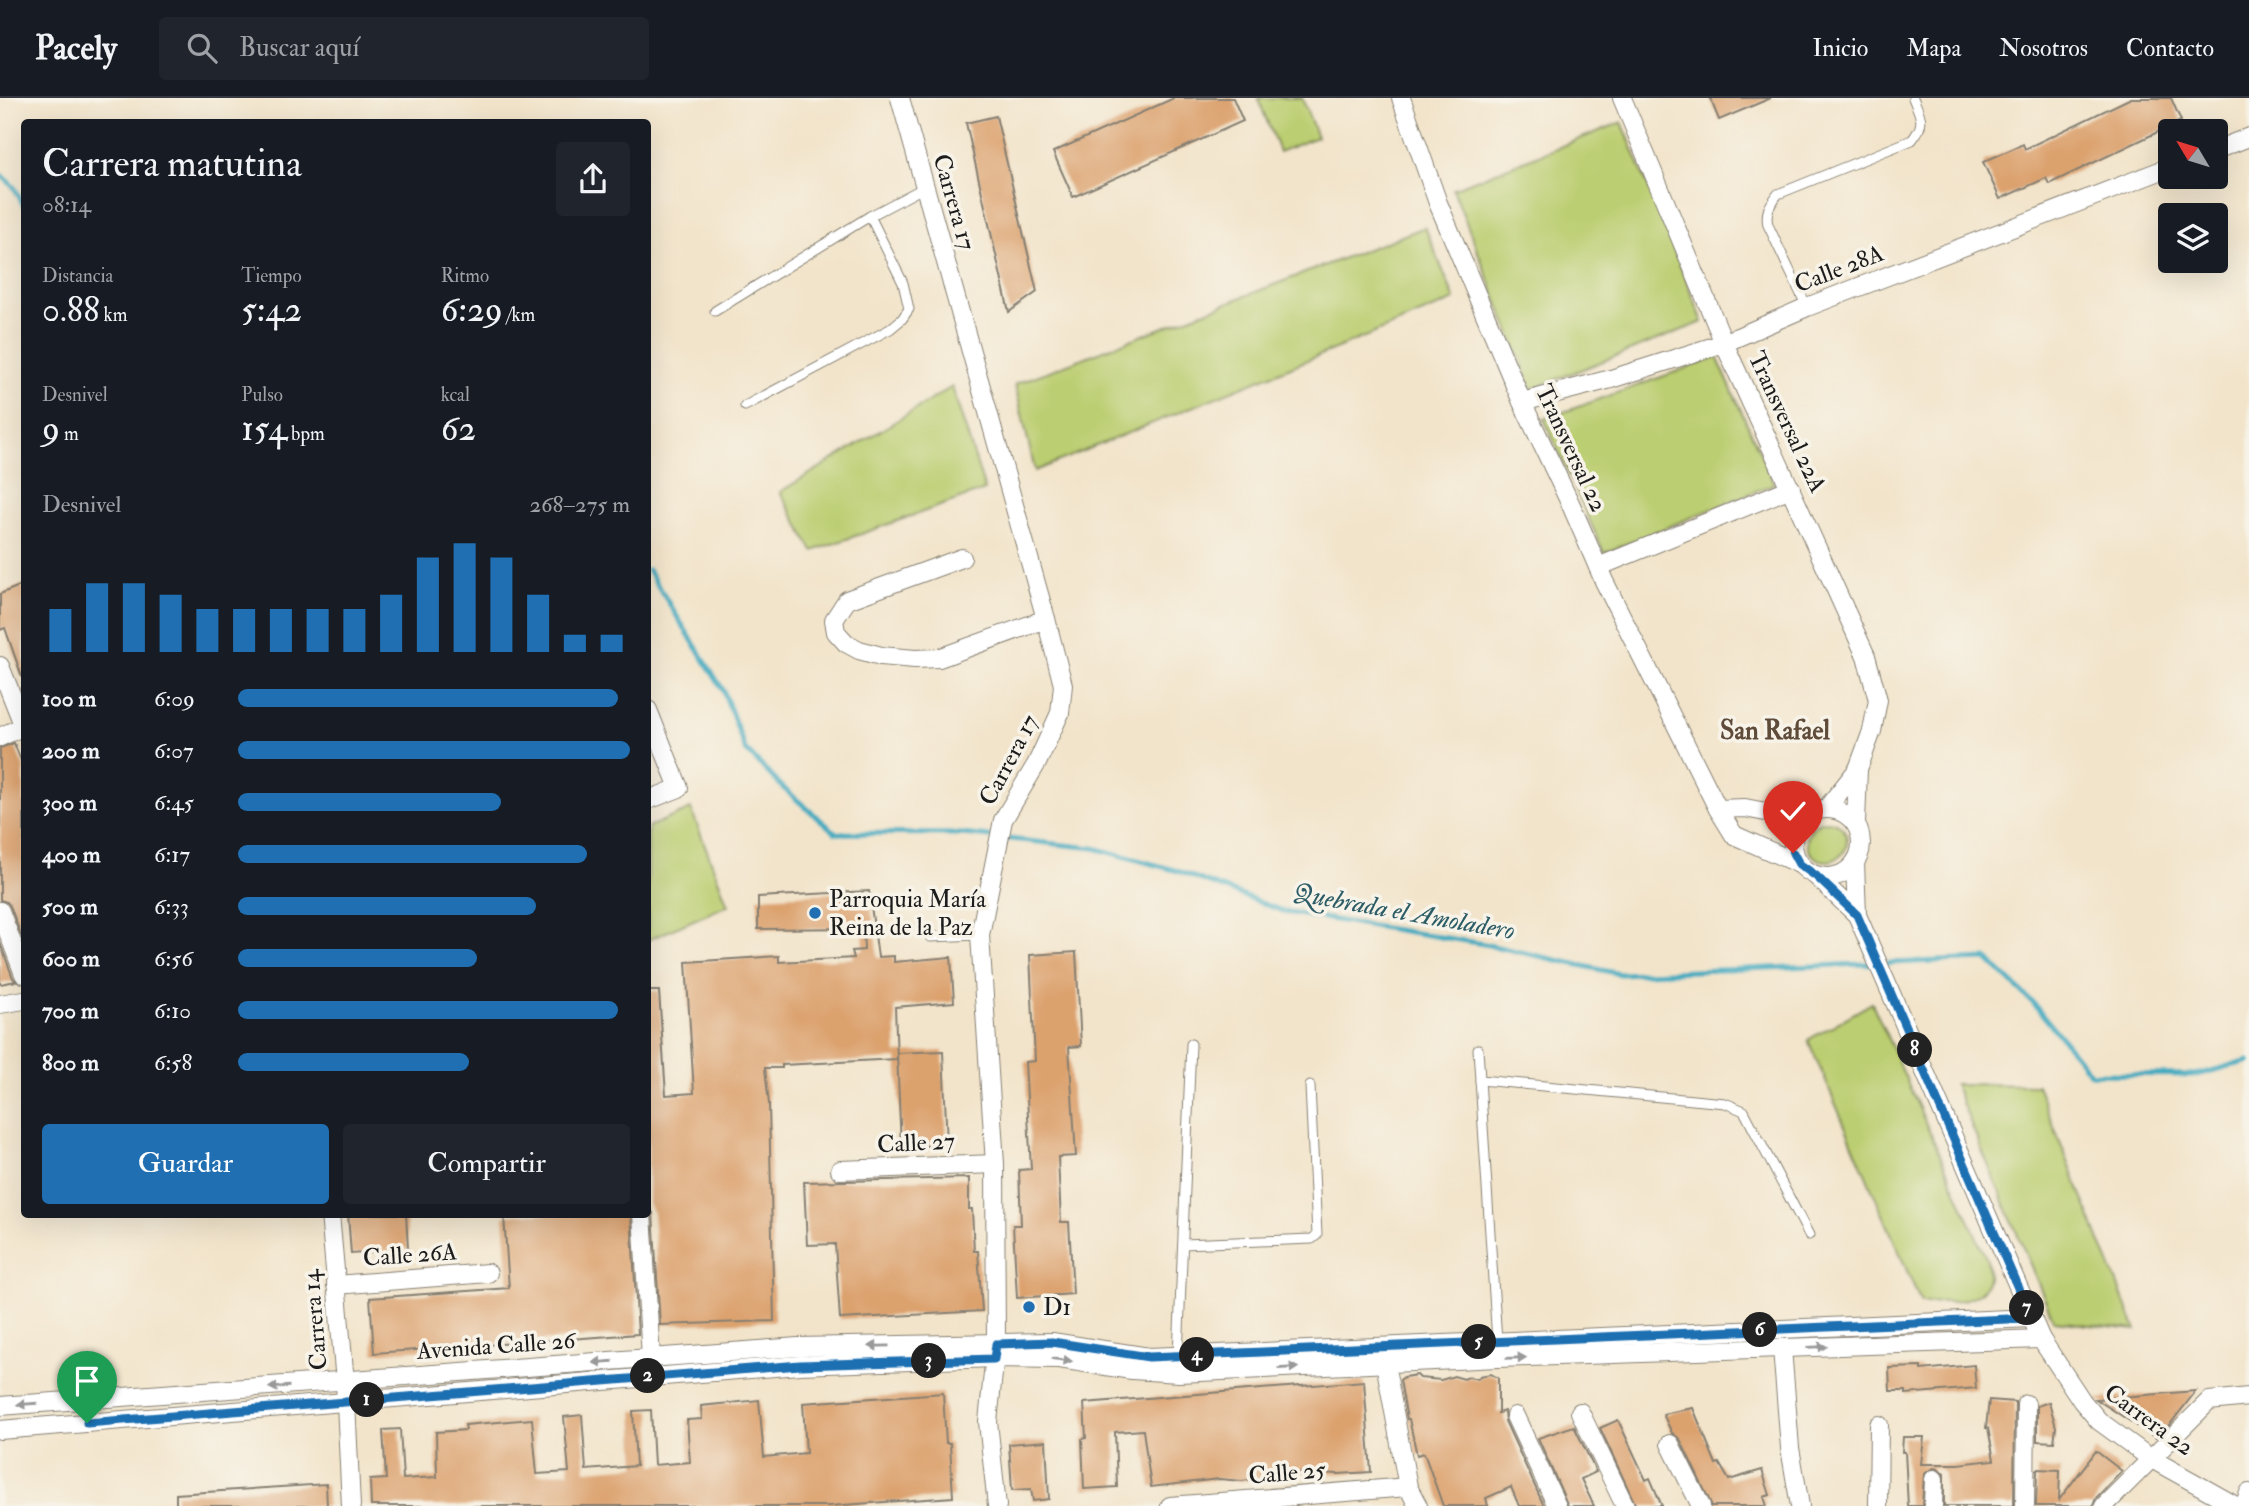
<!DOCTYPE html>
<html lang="es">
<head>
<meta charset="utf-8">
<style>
  :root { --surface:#171b24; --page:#20242c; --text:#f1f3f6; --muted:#9ea1a6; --line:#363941; --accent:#1f6fb2 }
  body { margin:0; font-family:"IM FELL Double Pica",serif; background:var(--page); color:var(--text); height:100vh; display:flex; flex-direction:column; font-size:26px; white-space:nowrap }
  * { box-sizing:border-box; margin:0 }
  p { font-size:23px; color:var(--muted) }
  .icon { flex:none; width:38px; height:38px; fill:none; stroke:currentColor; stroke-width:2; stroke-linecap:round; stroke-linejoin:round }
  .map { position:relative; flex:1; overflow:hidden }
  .drawer { position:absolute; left:21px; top:21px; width:630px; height:1099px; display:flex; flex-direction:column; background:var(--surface); border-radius:7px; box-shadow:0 7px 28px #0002 }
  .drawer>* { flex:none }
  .needle { width:46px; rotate:308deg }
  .tools { position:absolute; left:2158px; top:21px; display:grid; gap:14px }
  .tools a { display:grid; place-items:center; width:70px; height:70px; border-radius:7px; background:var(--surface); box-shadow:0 7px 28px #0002; font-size:35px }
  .pin { position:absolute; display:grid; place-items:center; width:60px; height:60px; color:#fff; margin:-72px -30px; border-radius:50% 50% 50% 0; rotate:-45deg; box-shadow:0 0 7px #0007 }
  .pin .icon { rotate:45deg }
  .km { position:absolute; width:35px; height:35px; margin:-18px; border-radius:50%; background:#222; color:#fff; font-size:19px; line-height:35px; text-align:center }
  .round { display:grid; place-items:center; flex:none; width:74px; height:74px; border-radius:7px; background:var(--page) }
  .summary { display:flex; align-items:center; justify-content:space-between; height:119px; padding:0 21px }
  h1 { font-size:38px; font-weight:600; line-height:52px }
  .metrics { display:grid; grid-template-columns:repeat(3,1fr); gap:10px; height:119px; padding:7px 21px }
  .metrics div { display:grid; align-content:center }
  .metrics b { font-size:35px; font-weight:600 }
  .metrics small { font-size:19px; font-weight:400 }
  .metrics p { font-size:19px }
  .chart { height:196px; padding:14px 21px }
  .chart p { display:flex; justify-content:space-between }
  .chart svg { width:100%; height:126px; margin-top:7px; stroke:var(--accent); stroke-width:6 }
  .button { display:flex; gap:14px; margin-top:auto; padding:14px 21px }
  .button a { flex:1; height:80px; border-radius:7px; background:var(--accent); color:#fff; font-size:28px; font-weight:600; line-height:80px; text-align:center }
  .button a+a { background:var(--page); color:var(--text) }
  ul { padding:0 21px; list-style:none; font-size:23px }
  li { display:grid; grid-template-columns:112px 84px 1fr; align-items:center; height:52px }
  li i { height:18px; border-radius:9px; background:var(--accent) }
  header { display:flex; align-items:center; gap:42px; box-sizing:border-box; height:98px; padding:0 35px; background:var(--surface); border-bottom:2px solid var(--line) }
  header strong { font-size:33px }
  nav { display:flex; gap:38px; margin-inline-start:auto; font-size:24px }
  .search { width:490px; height:63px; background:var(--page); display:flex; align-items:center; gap:18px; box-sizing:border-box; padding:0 24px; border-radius:7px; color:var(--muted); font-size:26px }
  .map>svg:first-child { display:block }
  .green { fill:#bbce71; stroke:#6c7546; stroke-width:2 }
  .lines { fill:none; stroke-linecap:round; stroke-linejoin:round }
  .stream { stroke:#40aac0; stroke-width:5 }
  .building { fill:#dca26e }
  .service-casing { stroke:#878073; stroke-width:11 }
  .minor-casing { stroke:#878073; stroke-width:20 }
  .service { stroke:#fff; stroke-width:9 }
  .minor { stroke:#fff; stroke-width:18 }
  .oneway { fill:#999 }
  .route-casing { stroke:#fff; stroke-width:14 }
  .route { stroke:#1f6fb2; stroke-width:9 }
  .poi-dot { fill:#1f6fb2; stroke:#f7f3e8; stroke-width:2.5 }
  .labels { text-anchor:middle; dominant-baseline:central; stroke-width:7; stroke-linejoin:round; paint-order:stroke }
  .street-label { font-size:24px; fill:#1c1c1c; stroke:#f7f3e8 }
  .poi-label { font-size:24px; fill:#1c1c1c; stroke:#f7f3e8; text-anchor:start }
  .neighbourhood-label { font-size:26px; font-weight:bold; fill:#5f4b39; stroke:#f7f3e8 }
  .water-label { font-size:26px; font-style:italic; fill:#2c5c66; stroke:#f7f3e8 }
</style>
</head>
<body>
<header>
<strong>Pacely</strong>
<div class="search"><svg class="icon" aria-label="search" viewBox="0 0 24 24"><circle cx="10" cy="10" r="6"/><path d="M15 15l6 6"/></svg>Buscar aquí</div>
<nav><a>Inicio</a><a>Mapa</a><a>Nosotros</a><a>Contacto</a></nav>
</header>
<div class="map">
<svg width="2249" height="1408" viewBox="0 0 2249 1408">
  <rect width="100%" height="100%" fill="#f7f3e8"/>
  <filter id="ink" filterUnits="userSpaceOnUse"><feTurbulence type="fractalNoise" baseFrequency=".0143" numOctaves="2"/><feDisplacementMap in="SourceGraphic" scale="14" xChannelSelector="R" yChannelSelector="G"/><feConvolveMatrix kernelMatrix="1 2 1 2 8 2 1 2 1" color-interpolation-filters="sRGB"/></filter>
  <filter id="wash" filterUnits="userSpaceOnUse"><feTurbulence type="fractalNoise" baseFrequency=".00686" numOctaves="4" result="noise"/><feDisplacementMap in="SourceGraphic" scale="28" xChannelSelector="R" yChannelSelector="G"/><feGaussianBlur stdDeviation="1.57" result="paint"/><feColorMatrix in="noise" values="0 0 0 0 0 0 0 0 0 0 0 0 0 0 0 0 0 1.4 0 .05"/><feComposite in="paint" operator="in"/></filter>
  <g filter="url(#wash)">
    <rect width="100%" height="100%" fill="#f2e4ca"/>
    <!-- green -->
    <g class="green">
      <polygon points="1258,0 1302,0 1317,39 1279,54"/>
      <polygon points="1622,24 1703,224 1532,291 1453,91"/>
      <polygon points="1425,129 1455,202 1035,373 1015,286"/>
      <polygon points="1717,259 1774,386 1604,455 1544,321"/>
      <polygon points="952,289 985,392 813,453 780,394"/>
      <polygon points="691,711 728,807 648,842 648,729"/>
      <circle cx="1827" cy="743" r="20"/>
      <path d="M 1872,905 L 1987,1162 C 1997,1208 1952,1203 1921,1205 L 1808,942 Z"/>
      <polygon points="1954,986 2037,987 2136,1232 2054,1223"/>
    </g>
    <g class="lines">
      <!-- stream -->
      <g class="stream">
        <polyline points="0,76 14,89 24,108"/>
        <polyline points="648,472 723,592 745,651 782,689 836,735 962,736 1094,750 1178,773 1285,814 1484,846 1620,876 1987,861 2033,905 2091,976 2196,977 2249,963"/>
      </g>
    </g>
    <g id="blocks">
      <!-- building -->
      <g class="building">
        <polygon points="1174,0 1233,0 1243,23 1073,99 1053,54"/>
        <polygon points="1710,0 1771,0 1719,22"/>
        <polygon points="2131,0 2171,0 2181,23 2049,86 2046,80 2000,101 1983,64 2023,46 2025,51"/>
        <polygon points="996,18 1037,194 1009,214 966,25"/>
        <polygon points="24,486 24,579 22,579 5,530 0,532 0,496"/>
        <polygon points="14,645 24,670 24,845 10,808 7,804 0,802 0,650"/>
        <polygon points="869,793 878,859 894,858 894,864 951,859 954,904 895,909 897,961 782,967 782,970 765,970 769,1006 774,1223 660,1227 653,1115 648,1106 648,893 659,893 666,997 694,995 686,864 779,858 779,864 854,860 852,853 864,852 863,830 758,831 758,799"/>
        <polygon points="0,845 13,880 16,883 0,886"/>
        <polygon points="1076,854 1081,948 1069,949 1076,1058 1058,1059 1061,1124 1069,1124 1073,1196 1017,1200 1013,1127 1021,1127 1019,1072 1031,1071 1025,964 1035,963 1030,857"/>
        <polygon points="943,953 947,1047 901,1049 897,955"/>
        <polygon points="969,1080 969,1111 972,1111 974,1153 978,1153 982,1213 840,1221 835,1146 807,1147 804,1084"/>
        <polygon points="348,1116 406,1116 408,1151 351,1156"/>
        <polygon points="517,1116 631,1116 638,1236 374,1255 370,1200 509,1190 504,1118"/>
        <polygon points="1974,1267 1976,1290 1906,1296 1906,1293 1890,1293 1889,1270 1921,1269 1921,1272"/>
        <polygon points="1491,1276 1498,1280 1498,1315 1504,1313 1505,1323 1544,1408 1519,1408 1511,1389 1486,1400 1488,1408 1443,1408 1424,1355 1417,1357 1409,1321 1407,1321 1400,1282 1404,1279 1417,1277 1420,1280 1441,1282 1454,1278 1464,1281 1468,1279 1478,1281 1480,1278"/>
        <polygon points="1364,1283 1371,1374 1338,1376 1305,1374 1242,1383 1219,1381 1151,1389 1143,1332 1115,1334 1117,1389 1084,1391 1082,1341 1086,1340 1084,1305"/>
        <polygon points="2196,1293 2171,1325 2156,1340 2096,1301"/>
        <polygon points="943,1295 946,1345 950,1345 953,1399 829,1408 371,1408 370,1382 386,1381 383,1332 400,1331 403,1381 437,1379 436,1334 466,1332 465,1327 532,1321 537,1376 569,1374 564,1319 582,1317 586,1372 636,1368 633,1313 651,1312 654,1367 690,1364 687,1322 702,1321 701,1308 759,1302 764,1359 806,1355 803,1305"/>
        <polygon points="1989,1302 2015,1304 2014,1408 1944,1408 1944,1376 1939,1371 1934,1370 1924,1376 1922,1408 1908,1408 1905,1354 1902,1354 1903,1339 1924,1339 1921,1366 1958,1366 1994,1362 1988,1330 1986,1330"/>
        <polygon points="2049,1304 2056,1329 2054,1344 2037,1343 2037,1308"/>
        <polygon points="1693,1310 1716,1366 1719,1365 1729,1382 1762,1372 1770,1397 1764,1399 1767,1408 1712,1408 1680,1341 1672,1335 1663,1316"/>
        <polygon points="1618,1322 1646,1382 1650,1380 1662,1408 1636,1408 1600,1330"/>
        <polygon points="1574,1328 1596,1374 1581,1381 1594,1408 1568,1408 1538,1340"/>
        <polygon points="1046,1343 1049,1401 1033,1403 1031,1391 1012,1392 1009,1346"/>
        <polygon points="2096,1353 2122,1373 2096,1400 2093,1408 2036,1408 2037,1371 2060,1372 2059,1402"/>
        <polygon points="326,1386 327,1408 176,1408 176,1396"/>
      </g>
    </g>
  </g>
  <g filter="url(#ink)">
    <use href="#blocks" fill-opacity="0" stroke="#878073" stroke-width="2"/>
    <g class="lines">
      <defs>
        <g id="service">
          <path d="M 1807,209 L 1768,127 C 1765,113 1770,107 1778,96 L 1912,42 C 1926,25 1921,19 1913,0"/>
          <polyline points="715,213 870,118 925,89"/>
          <polyline points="745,308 890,231 902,221 909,211 903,185 870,118"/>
          <polyline points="930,839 980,837"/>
          <polyline points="1478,951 1497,1243"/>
          <polyline points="1480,982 1725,1005 1744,1013 1809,1137"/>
          <polyline points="1183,1146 1312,1141 1317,1137 1310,988"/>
          <polyline points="1178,1258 1191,946"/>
        </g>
        <g id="minor">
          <polyline points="900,0 1046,521 1063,587 1060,615 1037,665 1003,722 980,837 995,1066 996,1246 988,1324 997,1408"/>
          <polyline points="1401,0 1438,105 1522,304 1571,407 1604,483 1718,711 1734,737 1799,766"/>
          <polyline points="1622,0 1724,245 1866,558 1878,602 1872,633 1858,671 1856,725"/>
          <polyline points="2216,52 2249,39"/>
          <polyline points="1522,304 1611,281 1724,245 1807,209 2170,69"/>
          <polyline points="962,460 847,502 834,522 836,534 846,545 859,552 881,558 915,561 939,560 1046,521"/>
          <polyline points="1598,469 1791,390"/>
          <polyline points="0,568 24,629"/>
          <polyline points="648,612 679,690 648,702"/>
          <polyline points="0,639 24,628"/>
          <polyline points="1827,710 1858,671"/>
          <circle cx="1827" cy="745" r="34"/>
          <polyline points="1718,711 1745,710 1801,721"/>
          <polyline points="1855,765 1857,817 2041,1241 2082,1303 2099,1323 2150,1360 2236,1408"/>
          <polyline points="1816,778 1857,817"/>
          <polyline points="0,813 24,876"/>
          <polyline points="0,906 24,902"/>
          <polyline points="840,1072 995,1066"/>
          <polyline points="330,1116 345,1284 351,1408"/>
          <polyline points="642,1116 651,1260"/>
          <polyline points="336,1187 488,1175"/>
          <polyline points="1782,1250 1790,1350 1800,1408"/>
          <polyline points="1385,1265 1408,1389 1418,1408"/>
          <polyline points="0,1308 798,1249 1052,1244 1149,1259 2031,1220"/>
          <polyline points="1580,1314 1625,1408"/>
          <polyline points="1515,1318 1557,1408"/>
          <polyline points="0,1332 800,1267 994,1260 1059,1261 1132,1272 1179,1275 1498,1260 2041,1241"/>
          <polyline points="1670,1346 1701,1408"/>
          <polyline points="1170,1408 1408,1389"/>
          <polyline points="1878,1408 1879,1327"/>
          <polyline points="1933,1408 1934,1381"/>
          <polyline points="2025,1408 2026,1306"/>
          <polyline points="2104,1408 2209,1303 2249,1299"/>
          <polyline points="2244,1408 2249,1395"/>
        </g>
      </defs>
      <!-- service casing -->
      <use href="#service" class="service-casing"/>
      <!-- minor casing -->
      <use href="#minor" class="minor-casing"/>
      <!-- service -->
      <use href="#service" class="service"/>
      <!-- minor -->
      <use href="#minor" class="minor"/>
    </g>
    <!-- one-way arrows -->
    <defs><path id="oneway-solid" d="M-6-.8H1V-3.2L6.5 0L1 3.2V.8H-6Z" transform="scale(1.75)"/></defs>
    <g class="oneway">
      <use href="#oneway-solid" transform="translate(879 1248) rotate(179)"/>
      <use href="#oneway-solid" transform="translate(1817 1249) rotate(-2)"/>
      <use href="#oneway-solid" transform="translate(1516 1260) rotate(-2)"/>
      <use href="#oneway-solid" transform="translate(1062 1262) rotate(7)"/>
      <use href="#oneway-solid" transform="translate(603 1264) rotate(176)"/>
      <use href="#oneway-solid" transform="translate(1288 1270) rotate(-3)"/>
      <use href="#oneway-solid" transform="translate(279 1289) rotate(176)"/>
      <use href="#oneway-solid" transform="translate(27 1306) rotate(176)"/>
    </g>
  </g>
  <g class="lines" filter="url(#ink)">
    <defs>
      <polyline id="route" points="87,1325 800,1267 994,1261 996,1246 1052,1244 1149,1259 2031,1220 1857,817 1816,778 1799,766 1793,755"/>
    </defs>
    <!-- route casing -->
    <use href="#route" class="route-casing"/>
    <!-- route -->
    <use href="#route" class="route"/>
  </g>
  <!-- markers -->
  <g class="poi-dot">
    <circle cx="815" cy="815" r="7"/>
    <circle cx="1029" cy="1209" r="7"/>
  </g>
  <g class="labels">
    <!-- street labels -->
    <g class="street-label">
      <text transform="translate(954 104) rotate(74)">Carrera 17</text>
      <text transform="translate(1839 171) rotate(-21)">Calle 28A</text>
      <text transform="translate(1787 324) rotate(65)">Transversal 22A</text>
      <text transform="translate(1571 350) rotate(65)">Transversal 22</text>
      <text transform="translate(1009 662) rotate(-62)">Carrera 17</text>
      <text transform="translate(916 1045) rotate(-3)">Calle 27</text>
      <text transform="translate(410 1157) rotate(-4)">Calle 26A</text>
      <text transform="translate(315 1222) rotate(-95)">Carrera 14</text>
      <text transform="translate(496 1248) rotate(-4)">Avenida Calle 26</text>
      <text transform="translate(2149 1322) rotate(36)">Carrera 22</text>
      <text transform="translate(1287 1375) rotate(-5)">Calle 25</text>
    </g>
    <!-- poi labels -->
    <g class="poi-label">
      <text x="829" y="801">Parroquia María<tspan x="829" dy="28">Reina de la Paz</tspan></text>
      <text x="1043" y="1209">D1</text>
    </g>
    <!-- neighbourhood labels -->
    <g class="neighbourhood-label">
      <text x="1775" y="633">San Rafael</text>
    </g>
    <!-- water labels -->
    <g class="water-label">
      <text transform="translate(1404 814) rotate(10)">Quebrada el Amoladero</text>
    </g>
  </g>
</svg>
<div class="tools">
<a><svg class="needle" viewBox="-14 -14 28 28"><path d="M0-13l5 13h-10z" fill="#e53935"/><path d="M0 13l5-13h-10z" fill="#9ea1a6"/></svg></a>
<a><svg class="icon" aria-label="layers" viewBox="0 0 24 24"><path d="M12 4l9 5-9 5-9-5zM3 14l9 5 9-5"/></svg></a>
</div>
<div class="pin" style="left:87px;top:1325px;background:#1e9e55"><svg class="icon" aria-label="arrive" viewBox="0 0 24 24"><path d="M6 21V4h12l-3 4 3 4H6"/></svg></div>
<div class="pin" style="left:1793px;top:755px;background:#d93025"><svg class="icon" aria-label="check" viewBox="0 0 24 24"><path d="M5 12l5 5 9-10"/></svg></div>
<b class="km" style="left:367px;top:1302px">1</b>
<b class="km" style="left:648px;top:1278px">2</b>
<b class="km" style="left:929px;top:1263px">3</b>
<b class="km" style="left:1197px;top:1257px">4</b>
<b class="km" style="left:1479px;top:1244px">5</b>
<b class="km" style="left:1760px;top:1232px">6</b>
<b class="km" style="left:2027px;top:1210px">7</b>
<b class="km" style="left:1915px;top:952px">8</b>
<section class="drawer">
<div class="summary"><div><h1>Carrera matutina</h1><p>08:14</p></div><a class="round"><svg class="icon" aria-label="share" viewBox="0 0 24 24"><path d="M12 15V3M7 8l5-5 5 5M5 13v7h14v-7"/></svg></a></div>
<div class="metrics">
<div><p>Distancia</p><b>0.88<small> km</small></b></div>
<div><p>Tiempo</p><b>5:42</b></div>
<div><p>Ritmo</p><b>6:29<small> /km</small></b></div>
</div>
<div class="metrics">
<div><p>Desnivel</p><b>9<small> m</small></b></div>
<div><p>Pulso</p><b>154<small> bpm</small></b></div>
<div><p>kcal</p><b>62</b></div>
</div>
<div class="chart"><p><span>Desnivel</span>268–275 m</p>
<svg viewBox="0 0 160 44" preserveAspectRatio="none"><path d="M5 44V29M15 44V20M25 44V20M35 44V24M45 44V29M55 44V29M65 44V29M75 44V29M85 44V29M95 44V24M105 44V11M115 44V6M125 44V11M135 44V24M145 44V38M155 44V38"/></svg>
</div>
<ul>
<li><b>100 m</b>6:09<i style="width:97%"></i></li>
<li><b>200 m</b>6:07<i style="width:100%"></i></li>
<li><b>300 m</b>6:45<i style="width:67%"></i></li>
<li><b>400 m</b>6:17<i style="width:89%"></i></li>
<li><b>500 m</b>6:33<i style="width:76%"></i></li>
<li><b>600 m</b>6:56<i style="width:61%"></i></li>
<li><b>700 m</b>6:10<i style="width:97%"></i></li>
<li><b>800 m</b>6:58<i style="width:59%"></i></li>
</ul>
<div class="button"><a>Guardar</a><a>Compartir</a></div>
</section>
</div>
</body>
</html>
